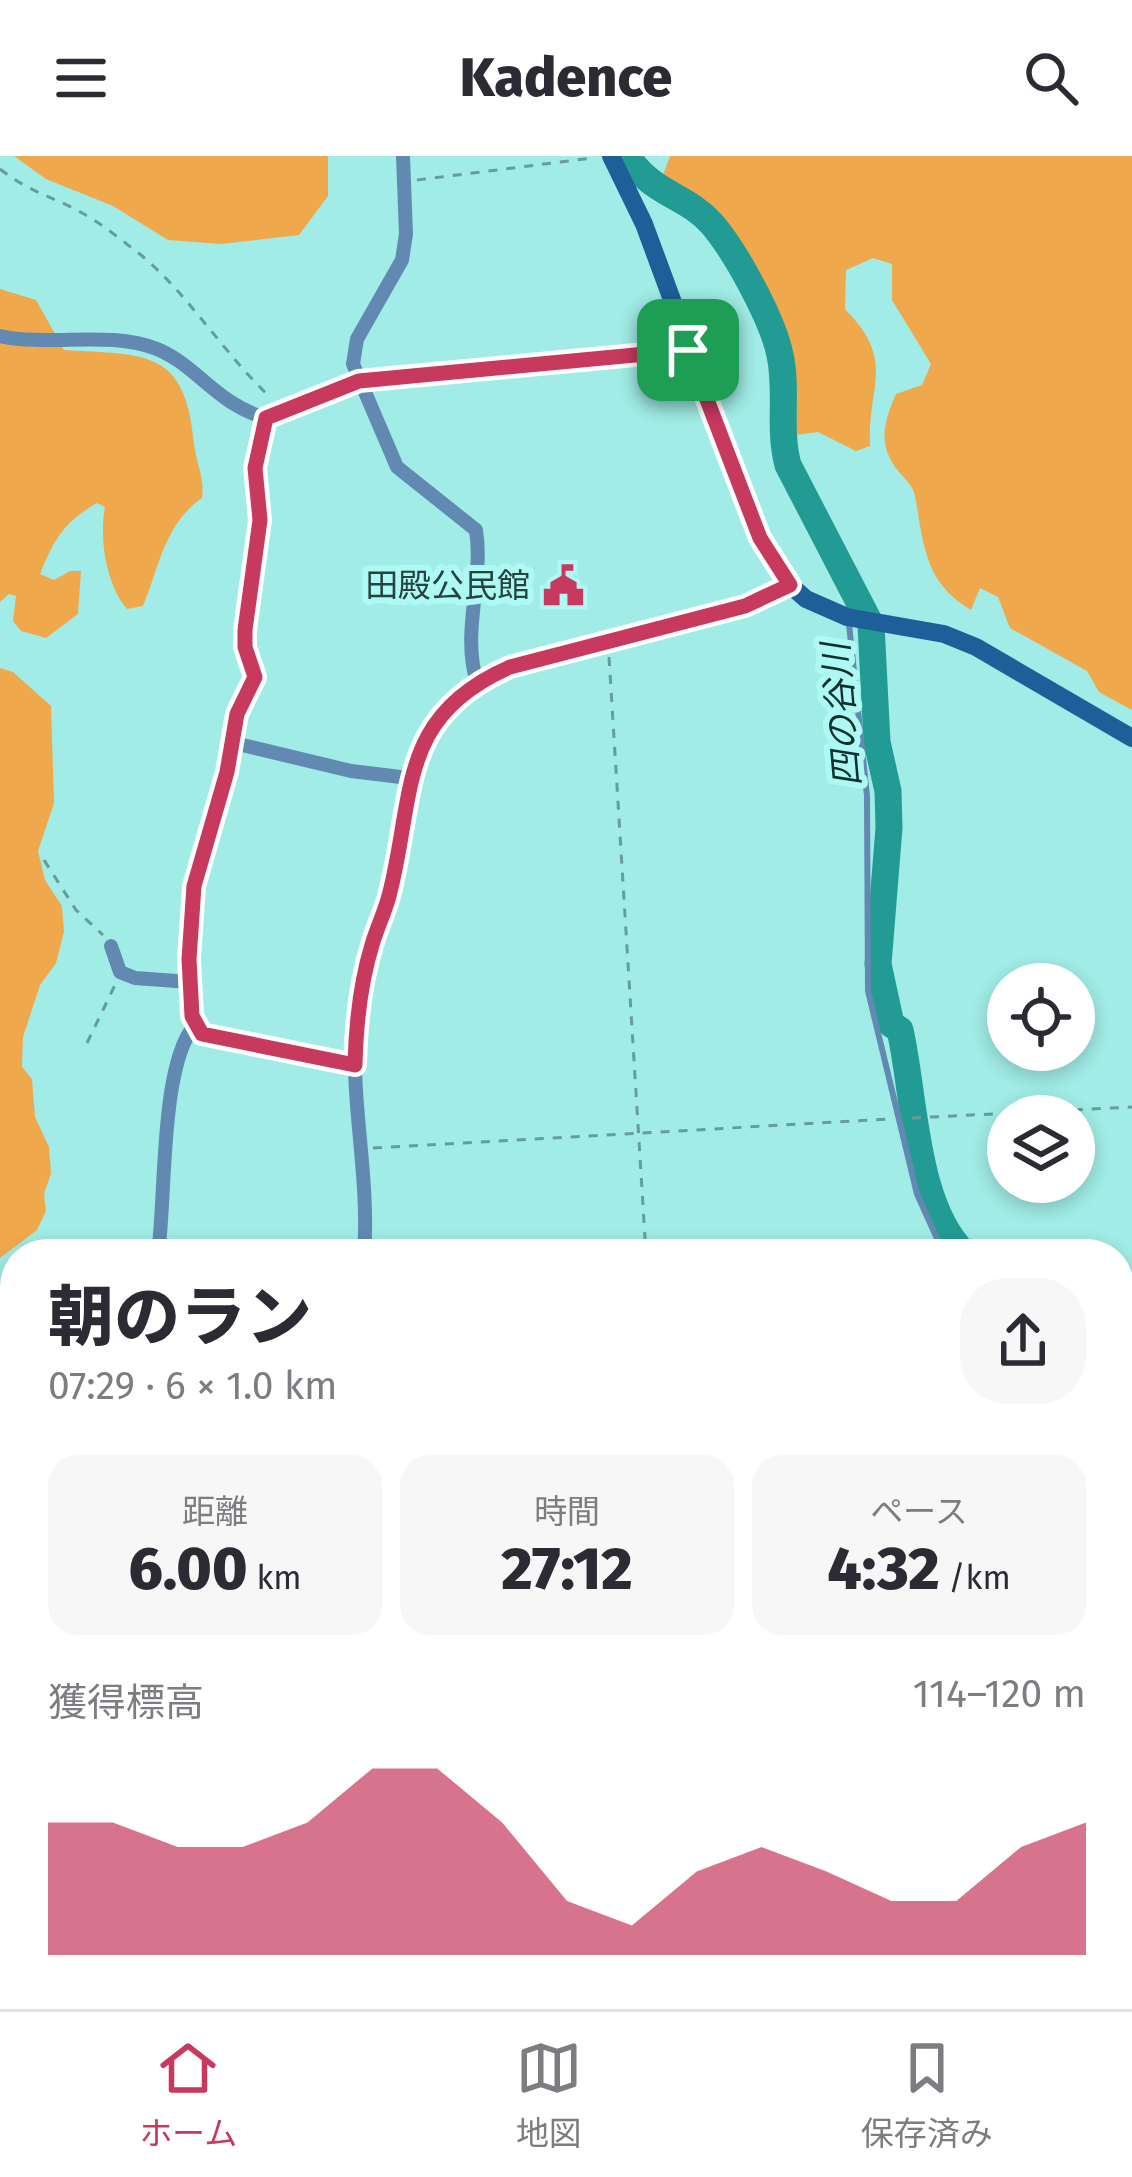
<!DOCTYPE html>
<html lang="ja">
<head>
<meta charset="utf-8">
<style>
  :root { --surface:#fff; --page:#f7f7f7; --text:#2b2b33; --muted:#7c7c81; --line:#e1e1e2; --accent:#c8395e }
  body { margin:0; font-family:"Fira Sans","Noto Sans JP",sans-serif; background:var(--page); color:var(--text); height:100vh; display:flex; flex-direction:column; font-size:45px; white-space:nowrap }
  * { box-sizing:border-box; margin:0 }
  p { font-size:39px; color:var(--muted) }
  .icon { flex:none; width:66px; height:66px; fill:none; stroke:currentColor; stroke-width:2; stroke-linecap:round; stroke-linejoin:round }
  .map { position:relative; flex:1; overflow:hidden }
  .side { position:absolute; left:0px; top:1083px; width:1134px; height:771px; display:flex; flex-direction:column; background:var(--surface); border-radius:48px 48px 0 0; box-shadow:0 6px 18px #0003 }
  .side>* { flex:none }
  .fabs { position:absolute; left:987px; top:807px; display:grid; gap:24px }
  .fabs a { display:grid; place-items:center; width:108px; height:108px; border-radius:50%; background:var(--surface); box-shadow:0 6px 18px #0003; font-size:60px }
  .pin { position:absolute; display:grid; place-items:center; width:102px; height:102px; color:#fff; margin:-51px; border-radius:24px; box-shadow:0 6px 18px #0006 }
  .round { display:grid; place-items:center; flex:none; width:126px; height:126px; border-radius:48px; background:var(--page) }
  .head { display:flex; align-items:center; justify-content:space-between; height:204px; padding:0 48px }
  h1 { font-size:66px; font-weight:800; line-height:90px }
  .figures { display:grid; grid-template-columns:repeat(3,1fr); gap:18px; height:204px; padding:12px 48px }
  .figures div { display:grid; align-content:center; border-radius:30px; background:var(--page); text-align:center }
  .figures b { font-size:60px; font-weight:800 }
  .figures small { font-size:33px; font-weight:400 }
  .figures p { font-size:33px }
  .chart { height:336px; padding:24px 48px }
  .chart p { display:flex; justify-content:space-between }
  .chart svg { width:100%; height:216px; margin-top:12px; fill:var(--accent); opacity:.7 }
  header { display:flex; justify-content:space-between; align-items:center; height:156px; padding:0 48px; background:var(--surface); font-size:54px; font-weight:800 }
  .tabs { display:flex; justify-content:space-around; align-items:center; height:168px; border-top:3px solid var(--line); background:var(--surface); font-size:33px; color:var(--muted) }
  .tabs a { display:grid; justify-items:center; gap:6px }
  .tabs .current { color:var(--accent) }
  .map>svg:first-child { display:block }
  .green { fill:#f0a84d }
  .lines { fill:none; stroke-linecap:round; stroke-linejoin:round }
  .river { stroke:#239b95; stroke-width:27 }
  .path { stroke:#679d99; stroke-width:3; stroke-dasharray:9 9; stroke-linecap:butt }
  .lane { stroke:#6289b1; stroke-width:6 }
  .street { stroke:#6289b1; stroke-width:14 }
  .secondary { stroke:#1f5f99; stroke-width:18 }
  .route-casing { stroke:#fff; stroke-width:24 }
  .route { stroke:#c8395e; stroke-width:15 }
  .labels { text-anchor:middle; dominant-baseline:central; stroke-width:12; stroke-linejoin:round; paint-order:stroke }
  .poi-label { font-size:33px; fill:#244341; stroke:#aef9f3; text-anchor:end }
  .water-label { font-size:36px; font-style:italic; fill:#0f322f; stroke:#aef9f3 }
</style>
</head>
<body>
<header><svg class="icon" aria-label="menu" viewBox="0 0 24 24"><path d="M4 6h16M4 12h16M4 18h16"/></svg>Kadence<svg class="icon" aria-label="search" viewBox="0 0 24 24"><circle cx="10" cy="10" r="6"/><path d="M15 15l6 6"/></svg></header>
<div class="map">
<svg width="1132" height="1853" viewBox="0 0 1132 1853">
  <rect width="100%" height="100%" fill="#a1ece6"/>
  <!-- green -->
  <g class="green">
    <polygon points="14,0 328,0 328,40 299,79 221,88 168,84 113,50 46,23"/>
    <path d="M 670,0 L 1132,0 L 1132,554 L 1099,536 L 1087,515 L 1010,472 L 998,441 L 980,432 L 971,454 C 924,426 924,389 915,340 C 913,330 906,324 900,317 C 877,290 883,268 896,238 L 922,229 L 931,208 L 892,144 L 892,108 L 873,102 L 846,114 L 845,153 C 897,206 867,228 870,290 L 856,295 L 818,276 L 795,279 C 781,255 790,231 785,205 C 771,137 721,57 663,19 Z"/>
    <path d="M 0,133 L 36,144 L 64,194 C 147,199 185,193 194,287 C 196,308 205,321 202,342 C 164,369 160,409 143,450 L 127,453 C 106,428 99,383 105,351 L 97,347 C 64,366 54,383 40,418 L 54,424 L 70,415 L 81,415 L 78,458 L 46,482 L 21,475 L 13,465 L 16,440 L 9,438 L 0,446 Z"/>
    <polygon points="0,512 13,516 51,550 54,647 38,695 45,724 62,750 64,776 56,807 40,829 23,881 22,911 32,923 35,961 49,991 51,1017 44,1038 46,1055 37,1074 0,1102"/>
    <polygon points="0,1139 7,1154 15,1158 15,1353 6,1366 4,1409 15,1421 15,1542 0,1569"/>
    <polygon points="496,1839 809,1839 813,1853 493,1853"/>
  </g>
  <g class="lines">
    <!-- river -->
    <path class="river" d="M 627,0 C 653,39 685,38 712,68 C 736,96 773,164 780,199 C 788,236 778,272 788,309 L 871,469 L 877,586 L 888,635 L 889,672 L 878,808 L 891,868 L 900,874 C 915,939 914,1050 965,1098"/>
    <!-- path -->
    <g class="path">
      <path d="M 0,13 C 33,39 57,41 89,61 C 107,72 124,86 141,99 C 189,139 224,198 271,242"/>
      <polyline points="417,24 592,2"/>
      <polyline points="374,223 675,196"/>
      <polyline points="609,501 646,1098"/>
      <polyline points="44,704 76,754 103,779"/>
      <polyline points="87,887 115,829"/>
      <polyline points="912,962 1132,951"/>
      <polyline points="373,992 891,963"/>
      <polyline points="1119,1245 1125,1235"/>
      <polyline points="0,1520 14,1553 15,1581"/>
      <polyline points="1119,1657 1132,1673"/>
      <polyline points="1119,1765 1132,1762"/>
      <polyline points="0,1806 15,1796"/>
      <polyline points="1072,1839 1072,1853"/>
      <polyline points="168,1853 181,1839"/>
    </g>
    <!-- lane -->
    <polyline class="lane" points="849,468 867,640 868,835 917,1038 944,1098"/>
    <!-- street -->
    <g class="street">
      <path d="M 403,0 L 406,78 L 402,104 L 357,183 L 353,208 L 397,311 L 476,374 C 484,424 461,476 477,526 L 605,484 L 745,450 L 790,429"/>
      <path d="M 0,180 C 51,191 108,174 157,193 C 198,210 216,248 266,262 L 359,225"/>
      <path d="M 266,262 L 255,312 L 260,364 L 245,474 L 245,492 L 255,521 C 251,534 243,543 238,555 C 232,573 233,592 228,611 C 204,694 172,782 194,870 L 213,881 L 355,909"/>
      <polyline points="234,587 351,615 409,622"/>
      <polyline points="111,790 120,816 135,822 190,826"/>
      <path d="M 158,1098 C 166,1042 160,911 194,870"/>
      <path d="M 364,1098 C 370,1021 350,946 356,870 C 360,823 378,783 390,738 C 414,649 396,592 477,526"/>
      <polyline points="405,1839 425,1853"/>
      <polyline points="16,1840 17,1839"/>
      <polyline points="477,1853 481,1839"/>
      <polyline points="854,1853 855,1839"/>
    </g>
    <!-- secondary -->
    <polyline class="secondary" points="611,0 644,68 760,382 790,429 806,443 847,461 944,478 976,491 1132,582"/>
  </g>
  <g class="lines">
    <defs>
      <path id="route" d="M 688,194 L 760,382 L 790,429 L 745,450 L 510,511 C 398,560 415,636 390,736 C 386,754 377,771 372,789 C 360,828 356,868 355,909 L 202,878 L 192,860 L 189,803 L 194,730 L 227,616 L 237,558 L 255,521 L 245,491 L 245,474 L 260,364 L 255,312 L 266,262 L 359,225 Z"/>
    </defs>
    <!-- route casing -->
    <use href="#route" class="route-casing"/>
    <!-- route -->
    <use href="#route" class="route"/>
  </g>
  <!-- icons -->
  <defs>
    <symbol id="civic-bare" viewBox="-9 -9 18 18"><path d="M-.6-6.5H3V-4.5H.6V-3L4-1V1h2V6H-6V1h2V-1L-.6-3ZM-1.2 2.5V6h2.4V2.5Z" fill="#c8395e" stroke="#aef9f3" stroke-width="2.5" paint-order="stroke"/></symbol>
  </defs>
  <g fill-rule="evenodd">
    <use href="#civic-bare" x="534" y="400" width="59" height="59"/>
  </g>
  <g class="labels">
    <!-- poi labels -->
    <g class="poi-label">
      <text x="530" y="430">田殿公民館</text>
    </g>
    <!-- water labels -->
    <g class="water-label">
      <text transform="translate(842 559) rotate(-95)">四の谷川</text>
    </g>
  </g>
</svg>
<div class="fabs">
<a><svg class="icon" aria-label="locate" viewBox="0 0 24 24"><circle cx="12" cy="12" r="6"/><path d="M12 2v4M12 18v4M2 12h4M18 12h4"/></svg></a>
<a><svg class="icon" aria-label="layers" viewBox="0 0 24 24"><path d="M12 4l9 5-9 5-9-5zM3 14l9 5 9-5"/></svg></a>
</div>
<div class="pin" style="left:688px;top:194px;background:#1e9e55"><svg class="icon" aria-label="arrive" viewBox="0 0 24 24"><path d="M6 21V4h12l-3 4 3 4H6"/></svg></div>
<section class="side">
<div class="head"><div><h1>朝のラン</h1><p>07:29 · 6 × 1.0 km</p></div><a class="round"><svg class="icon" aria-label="share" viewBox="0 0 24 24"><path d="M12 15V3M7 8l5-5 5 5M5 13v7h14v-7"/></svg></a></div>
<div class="figures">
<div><p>距離</p><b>6.00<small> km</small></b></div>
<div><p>時間</p><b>27:12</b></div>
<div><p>ペース</p><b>4:32<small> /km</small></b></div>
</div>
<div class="chart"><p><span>獲得標高</span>114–120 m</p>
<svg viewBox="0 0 160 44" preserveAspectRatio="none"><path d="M0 44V17L10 17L20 22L30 22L40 17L50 6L60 6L70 17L80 33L90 38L100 27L110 22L120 27L130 33L140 33L150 22L160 17V44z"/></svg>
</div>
</section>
</div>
<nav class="tabs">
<a class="current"><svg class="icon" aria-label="home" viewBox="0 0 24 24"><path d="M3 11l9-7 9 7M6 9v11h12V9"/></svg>ホーム</a>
<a><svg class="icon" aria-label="map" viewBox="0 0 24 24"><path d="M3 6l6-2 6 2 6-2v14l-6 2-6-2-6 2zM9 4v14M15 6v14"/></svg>地図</a>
<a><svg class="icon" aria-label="saved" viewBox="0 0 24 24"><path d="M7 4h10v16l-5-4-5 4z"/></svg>保存済み</a>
</nav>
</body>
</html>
